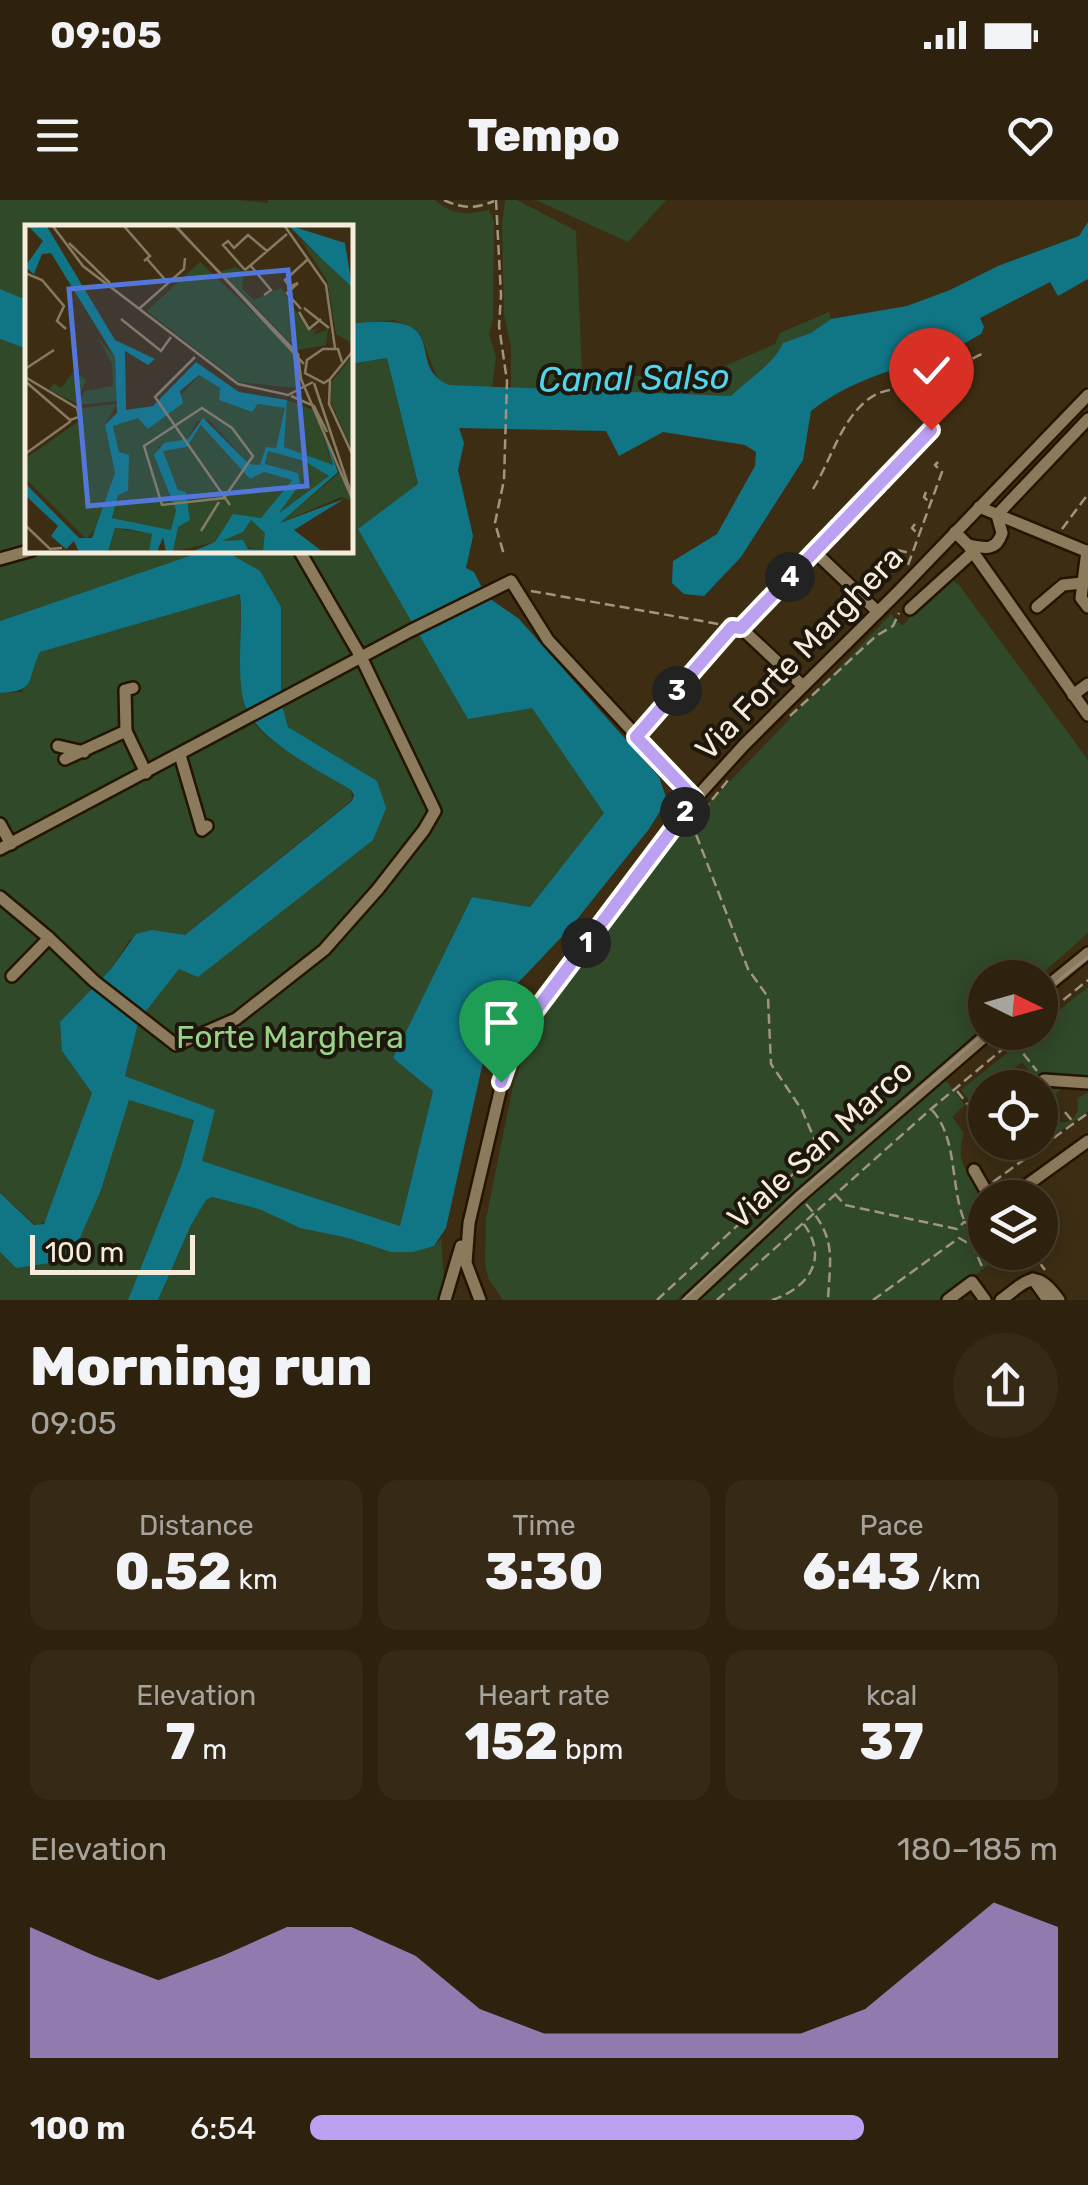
<!DOCTYPE html>
<html lang="en">
<head>
<meta charset="utf-8">
<style>
  :root { --surface:#2e220e; --page:#362a17; --text:#f1f3f6; --muted:#a7a49e; --line:#493f2e; --accent:#bca0f2 }
  body { margin:0; font-family:Rubik,sans-serif; background:var(--page); color:var(--text); height:100vh; display:flex; flex-direction:column; font-size:38px; white-space:nowrap }
  * { box-sizing:border-box; margin:0 }
  p { font-size:32px; color:var(--muted) }
  .icon { flex:none; width:55px; height:55px; fill:none; stroke:currentColor; stroke-width:2; stroke-linecap:round; stroke-linejoin:round }
  .map { position:relative; height:1100px; overflow:hidden }
  .details { display:flex; flex-direction:column; background:var(--surface); flex:1 }
  .details>* { flex:none }
  .needle { width:65px; rotate:95deg }
  .controls { position:absolute; left:968px; top:760px; display:grid; gap:20px }
  .controls a { display:grid; place-items:center; width:90px; height:90px; border-radius:50%; background:var(--surface); box-shadow:0 5px 25px #0003,0 0 0 2px var(--line); font-size:50px }
  .scale { position:absolute; left:30px; bottom:25px; width:165px; box-sizing:border-box; padding-left:10px; border:5px solid #f6ecdc; border-top:0; font-size:28px; line-height:35px; white-space:nowrap; color:#f6ecdc; -webkit-text-stroke:8px #1e170c; paint-order:stroke }
  .pin { position:absolute; display:grid; place-items:center; width:85px; height:85px; color:#fff; margin:-102px -42px; border-radius:50% 50% 50% 0; rotate:-45deg; box-shadow:0 0 10px #0007 }
  .pin .icon { rotate:45deg }
  .km { position:absolute; width:50px; height:50px; margin:-25px; border-radius:50%; background:#222; color:#fff; font-size:28px; line-height:50px; text-align:center }
  .round { display:grid; place-items:center; flex:none; width:105px; height:105px; border-radius:52px; background:var(--page) }
  .head { display:flex; align-items:center; justify-content:space-between; height:170px; padding:0 30px }
  h1 { font-size:55px; font-weight:800; line-height:75px }
  .metrics { display:grid; grid-template-columns:repeat(3,1fr); gap:15px; height:170px; padding:10px 30px }
  .metrics div { display:grid; align-content:center; border-radius:20px; background:var(--page); text-align:center }
  .metrics b { font-size:50px; font-weight:800 }
  .metrics small { font-size:28px; font-weight:400 }
  .metrics p { font-size:28px }
  .chart { height:280px; padding:20px 30px }
  .chart p { display:flex; justify-content:space-between }
  .chart svg { width:100%; height:180px; margin-top:10px; fill:var(--accent); opacity:.7 }
  ul { padding:0 30px; list-style:none; font-size:32px }
  li { display:grid; grid-template-columns:160px 120px 1fr; align-items:center; height:75px }
  li i { height:25px; border-radius:12px; background:var(--accent) }
  .status { display:flex; justify-content:space-between; align-items:center; height:70px; padding:0 50px; background:var(--surface); direction:ltr }
  .status svg { height:28px; fill:currentColor }
  header { display:flex; justify-content:space-between; align-items:center; height:130px; padding:0 30px; background:var(--surface); font-size:45px; font-weight:800 }
  .map>svg:first-child { display:block }
  .green { fill:#304928 }
  .water { fill:#107686 }
  .lines { fill:none; stroke-linecap:round; stroke-linejoin:round }
  .minor-casing { stroke:#241500; stroke-width:16 }
  .path { stroke:#a19580; stroke-width:2.5; stroke-dasharray:10 5; stroke-linecap:butt }
  .minor { stroke:#8c7a5d; stroke-width:11 }
  .tram { stroke:#988b75; stroke-width:2.5 }
  .route-casing { stroke:#fff; stroke-width:20 }
  .route { stroke:#bca0f2; stroke-width:12 }
  .labels { text-anchor:middle; dominant-baseline:central; stroke-width:8; stroke-linejoin:round; paint-order:stroke }
  .street-label { font-size:32px; fill:#f6ecdc; stroke:#1e170c }
  .park-label { font-size:32px; fill:#98d287; stroke:#1e170c }
  .water-label { font-size:35px; font-style:italic; fill:#52d4ed; stroke:#1e170c }
  .inset-road { fill:none; stroke:#877a63; stroke-width:2.5 }
  .view { fill:#5376d9; fill-opacity:0.15; stroke:#5376d9; stroke-width:5 }
  .inset-edge { fill:none; stroke:#f6ecdc; stroke-width:5 }
</style>
</head>
<body>
<div class="status"><b>09:05</b><svg viewBox="0 0 49 12"><path d="M0 12V9h3v3zM5 12V6h3v6zM10 12V3h3v9zM15 12V0h3v12zM26 1h20v11H26zM47 4h2v5h-2z"/></svg></div>
<header><svg class="icon" aria-label="menu" viewBox="0 0 24 24"><path d="M4 6h16M4 12h16M4 18h16"/></svg>Tempo<svg class="icon" aria-label="heart" viewBox="0 0 24 24"><path d="M12 20l-8-8c-3-5 5-10 8-4 3-6 11-1 8 4z"/></svg></header>
<div class="map">
<svg width="1088" height="1100" viewBox="0 0 1088 1100">
  <rect width="100%" height="100%" fill="#3d2e13"/>
  <!-- green -->
  <g class="green">
    <path d="M 0,0 L 238,0 L 268,3 L 268,0 L 435,0 C 454,16 466,15 489,10 L 494,22 L 493,118 L 489,134 L 496,157 L 492,188 L 449,185 L 438,180 L 420,134 L 395,120 L 350,124 L 350,28 L 28,28 L 27,100 L 0,89 Z"/>
    <path d="M 505,0 L 517,0 L 576,31 L 582,174 L 698,178 L 775,144 L 780,133 L 829,112 L 831,119 L 811,133 L 783,143 C 774,164 749,178 732,196 L 511,189 L 511,148 L 504,114 L 502,24 Z"/>
    <polygon points="536,0 666,0 628,42"/>
    <polygon points="0,139 27,149 28,350 350,350 350,164 387,158 418,285 358,330 532,508 605,613 530,707 472,697 393,858 433,891 400,1026 201,961 215,910 125,876 139,820 179,768 376,581 288,527 281,501 281,407 198,353 0,421"/>
    <polygon points="948,377 959,385 1088,560 1088,733 1038,777 985,778 985,825 676,1100 503,1100 488,1078 485,1062 486,1019 513,886 526,850 552,803 678,635 891,414 902,426"/>
    <path d="M 240,393 C 241,422 236,496 250,518 C 265,543 325,574 351,590 L 352,600 L 185,735 L 130,739 L 111,769 L 60,822 L 62,851 L 92,893 L 46,1021 L 37,1026 L 0,993 L 0,493 L 22,492 L 40,452 Z"/>
    <polygon points="1088,787 1088,880 1038,882 1022,862 991,887 985,888 985,892 971,903 961,890 1032,833 1040,832 1040,826"/>
    <path d="M 945,879 L 965,905 L 952,917 L 964,933 C 953,969 974,974 984,1002 C 989,1016 985,1038 985,1052 L 1002,1055 L 941,1100 L 696,1100 L 803,1001 Z"/>
    <path d="M 1046,888 L 1060,889 L 1048,904 C 1050,932 1084,926 1077,899 L 1088,892 L 1088,911 L 1018,961 L 1010,950 L 1017,945 L 1015,943 L 1040,942 L 1040,893 Z"/>
    <polygon points="129,899 194,919 181,966 128,1100 0,1100 0,1052 16,1068 101,990"/>
    <polygon points="212,997 259,1009 300,1028 348,1038 376,1047 434,1046 441,1039 444,1083 437,1100 158,1100 191,1025 206,1000"/>
  </g>
  <!-- water -->
  <g class="water">
    <path d="M 1088,22 L 1088,79 L 1058,96 L 1050,82 L 980,118 L 984,127 L 981,134 C 966,142 948,155 932,159 C 891,169 846,183 811,211 L 803,260 L 741,357 L 704,396 L 684,394 L 672,383 L 673,361 L 717,334 L 755,266 L 756,252 L 745,245 L 663,232 L 619,256 L 606,231 L 459,228 L 464,243 L 458,270 L 473,336 L 466,368 L 474,372 L 486,396 L 519,419 L 659,577 L 667,600 L 649,629 L 570,728 L 500,802 L 491,826 L 446,1028 L 434,1046 L 413,1052 L 391,1052 L 348,1038 L 300,1028 L 259,1009 L 212,997 L 206,1000 L 191,1025 L 158,1100 L 128,1100 L 181,966 L 194,920 L 129,900 L 101,990 L 70,1060 L 16,1068 L 0,1052 L 0,993 L 34,1025 L 44,1024 L 92,893 L 62,851 L 60,822 L 111,769 L 136,734 L 152,730 L 185,735 L 352,601 L 354,595 L 351,590 C 320,571 254,539 244,503 C 236,471 243,427 240,394 L 40,452 C 26,481 37,491 0,493 L 0,421 L 198,353 L 225,351 L 260,371 L 281,407 L 281,501 L 288,527 L 377,581 L 386,608 L 373,640 L 198,777 L 179,769 L 139,820 L 125,876 L 215,910 L 202,961 L 400,1026 L 433,891 L 393,858 L 472,697 L 530,707 L 604,613 L 532,508 L 468,519 L 358,329 L 418,284 L 387,158 L 350,164 L 350,124 C 460,110 401,164 449,185 L 731,196 C 748,179 774,164 783,143 L 811,133 L 831,119 L 907,106 L 950,90 L 998,66 L 1079,36 Z"/>
    <polygon points="0,89 27,100 27,149 0,139"/>
  </g>
  <g class="lines">
    <defs>
      <g id="minor">
        <polyline points="979,307 1088,352"/>
        <polyline points="955,332 968,345 1088,515"/>
        <path d="M 968,345 C 984,348 996,352 1002,333 L 997,315 L 1088,219"/>
        <polyline points="1087,351 1081,398 1088,407"/>
        <polyline points="815,352 878,412"/>
        <polyline points="0,359 32,350"/>
        <polyline points="1037,407 1063,385 1082,383"/>
        <polyline points="910,409 973,352"/>
        <polyline points="803,486 741,428 918,244"/>
        <polyline points="1073,495 1088,484"/>
        <polyline points="126,531 125,490 133,488"/>
        <polyline points="58,546 84,552"/>
        <polyline points="180,555 202,630 207,626"/>
        <polyline points="65,559 126,531 146,573"/>
        <polyline points="0,624 11,644"/>
        <polyline points="0,649 410,431 511,381 548,440 695,599"/>
        <polyline points="0,697 49,738 94,781 176,845 236,819 324,750 378,689 424,630 435,611 361,457 299,350"/>
        <polyline points="12,776 49,738"/>
        <polyline points="1040,792 1088,753"/>
        <polyline points="1036,888 1044,880 1088,883"/>
        <polyline points="1008,942 1008,943"/>
        <polyline points="974,970 990,998"/>
        <polyline points="1009,998 1088,941"/>
        <polyline points="1033,1079 1048,1100"/>
        <polyline points="445,1100 461,1046"/>
        <polyline points="480,1100 466,1063 469,1023 506,866 530,819 695,599 744,545 898,392 1088,195"/>
        <polyline points="689,1100 799,997 990,832"/>
        <polyline points="948,1100 972,1082 985,1100"/>
        <path d="M 1001,1100 C 1028,1080 1035,1067 1059,1100"/>
      </g>
    </defs>
    <!-- minor casing -->
    <use href="#minor" class="minor-casing"/>
    <!-- path -->
    <g class="path">
      <path d="M 444,0 C 463,9 475,9 494,1"/>
      <polyline points="496,0 501,95 499,126 507,181 504,280 495,323 504,355"/>
      <path d="M 934,203 C 946,178 958,164 984,153"/>
      <path d="M 813,289 C 831,260 840,223 866,201 C 899,173 961,198 926,235"/>
      <polyline points="926,292 924,297 929,302"/>
      <polyline points="915,324 912,328 917,333"/>
      <polyline points="1062,329 1088,294"/>
      <polyline points="897,350 910,353"/>
      <polyline points="908,365 942,272 935,265 938,262"/>
      <polyline points="866,383 877,370"/>
      <polyline points="531,391 730,426"/>
      <polyline points="790,516 876,436 893,426 899,413"/>
      <polyline points="645,527 728,432"/>
      <polyline points="693,623 729,579"/>
      <polyline points="1040,819 1088,780"/>
      <polyline points="1014,842 1037,871"/>
      <polyline points="957,891 969,906"/>
      <path d="M 932,910 C 958,939 950,985 964,1020"/>
      <polyline points="1065,912 1073,922"/>
      <polyline points="993,982 1088,913"/>
      <polyline points="835,994 845,1005 957,1029 964,1022 976,1025 985,1022"/>
      <path d="M 806,1004 C 837,1038 830,1058 828,1100"/>
      <polyline points="972,1043 983,1069"/>
      <polyline points="1032,1052 1045,1070"/>
      <polyline points="657,1100 819,950 802,910 771,864 768,797 748,769 692,624"/>
      <polyline points="717,1100 931,909 1023,832"/>
      <path d="M 772,1100 C 808,1088 830,1059 803,1023"/>
      <polyline points="873,1100 959,1038 966,1042 975,1039 977,1027"/>
    </g>
    <!-- minor -->
    <use href="#minor" class="minor"/>
    <!-- tram -->
    <g class="tram">
      <polyline points="1040,795 1088,757"/>
      <polyline points="683,1100 797,994 986,832"/>
    </g>
  </g>
  <g class="lines">
    <defs>
      <polyline id="route" points="501,882 512,850 530,818 695,599 636,537 732,427 741,428 931,230"/>
    </defs>
    <!-- route casing -->
    <use href="#route" class="route-casing"/>
    <!-- route -->
    <use href="#route" class="route"/>
  </g>
  <g class="labels">
    <!-- street labels -->
    <g class="street-label">
      <text transform="translate(799 453) rotate(-46)">Via Forte Marghera</text>
      <text transform="translate(820 944) rotate(-42)">Viale San Marco</text>
    </g>
    <!-- park labels -->
    <g class="park-label">
      <text x="290" y="837">Forte Marghera</text>
    </g>
    <!-- water labels -->
    <g class="water-label">
      <text transform="translate(634 178) rotate(-1)">Canal Salso</text>
    </g>
  </g>
  <!-- overview -->
  <g transform="translate(25 25)">
    <rect width="328" height="328" fill="#3d2e13"/>
    <path d="M 275,14 L 327,62 L 327,118 L 311,109 L 302,55 ZM 175,37 L 272,129 L 271,163 L 213,157 L 122,86 ZM 210,42 L 219,47 L 217,63 L 229,75 L 256,63 L 284,106 L 293,103 L 288,110 L 303,104 L 301,120 L 272,125 L 196,46 ZM 73,113 L 90,132 L 92,176 L 54,180 L 59,166 L 88,161 L 87,139 ZM 327,131 L 327,224 L 306,178 L 306,158 ZM 49,146 L 61,155 L 51,178 L 24,165 L 29,158 L 36,163 ZM 175,150 L 195,163 L 194,175 L 227,187 L 233,179 L 261,183 L 251,224 L 241,222 L 235,241 L 224,239 L 184,195 L 172,196 L 163,214 L 133,222 L 151,285 L 146,305 L 87,293 L 103,230 L 94,228 L 88,201 L 113,192 L 123,203 ZM 262,175 L 291,186 L 307,240 L 259,222 ZM 92,179 L 80,200 L 90,248 L 76,298 L 61,314 L 0,253 L 0,234 L 54,196 L 57,183 ZM 177,200 L 225,254 L 239,247 L 267,255 L 236,293 L 208,290 L 190,317 L 148,327 L 153,302 L 165,295 L 161,267 L 153,265 L 137,226 L 162,222 ZM 243,226 L 279,236 L 304,251 L 251,290 L 275,258 L 273,248 L 240,239 ZM 315,247 L 326,276 L 316,272 L 255,298 ZM 226,295 L 241,308 L 238,326 L 196,316 L 218,307 ZM 90,303 L 128,309 L 124,327 L 83,327 Z" fill="#304928"/>
    <path d="M 2,0 L 21,0 L 90,115 L 130,134 L 123,140 L 100,126 L 101,185 L 128,181 L 171,137 L 214,167 L 262,175 L 259,222 L 308,240 L 295,198 L 313,247 L 255,298 L 319,274 L 269,305 L 298,327 L 166,327 L 190,317 L 208,289 L 236,293 L 267,255 L 239,247 L 225,254 L 176,200 L 162,222 L 138,226 L 153,265 L 161,267 L 165,295 L 153,302 L 148,327 L 141,327 L 138,312 L 132,327 L 124,327 L 127,309 L 103,304 L 90,303 L 83,327 L 54,327 L 49,316 L 41,324 L 26,311 L 33,301 L 0,270 L 0,258 L 54,313 L 67,313 L 90,248 L 80,200 L 92,188 L 90,132 L 26,28 L 17,29 L 9,49 L 0,42 L 18,16 ZM 174,150 L 195,163 L 194,175 L 227,187 L 233,179 L 260,183 L 251,223 L 241,222 L 235,240 L 224,239 L 178,193 L 163,214 L 139,218 L 129,230 L 151,285 L 146,305 L 87,293 L 93,270 L 103,266 L 104,230 L 94,227 L 88,201 L 113,193 L 123,204 L 158,178 L 155,166 ZM 243,226 L 279,236 L 304,251 L 254,288 L 275,259 L 273,248 L 240,239 ZM 226,295 L 240,308 L 238,325 L 223,324 L 218,315 L 197,316 L 218,307 ZM 263,0 L 320,18 L 327,62 L 299,36 Z" fill="#107686" fill-rule="evenodd"/>
    <path class="inset-road" d="M 27,0 L 58,41 L 213,159 L 263,170 L 288,157M 98,0 L 125,31 L 119,36M 149,0 L 273,129 L 276,154 L 328,276M 150,0 L 279,139M 259,0 L 301,60 L 310,123M 44,18 L 85,58M 122,34 L 143,58M 225,40 L 246,65 L 239,70M 220,45 L 198,20 L 203,16 L 209,23 L 223,10 L 242,26M 220,45 L 262,9M 0,48 L 17,55 L 39,81 L 32,96 L 41,104M 264,62 L 273,58 L 262,68 L 276,84M 266,64 L 260,55 L 282,35M 115,83 L 159,44 L 160,33M 279,83 L 304,103M 274,87 L 284,104 L 296,94M 96,94 L 136,126 L 146,112M 170,132 L 130,172 L 205,280M 317,137 L 313,124 L 298,124 L 282,135 L 280,148 L 299,158 L 305,154 L 328,126M 0,144 L 29,125M 0,152 L 52,183 L 54,192 L 45,195 L 0,156M 305,154 L 304,179 L 328,231M 289,158 L 328,274M 266,171 L 289,181 L 302,207M 177,183 L 207,203 L 228,231 L 199,273 L 137,280 L 119,221 ZM 0,229 L 46,196M 0,300 L 25,324 L 37,323M 176,306 L 194,277"/>
    <path class="view" d="M 263,45 L 282,261 L 63,281 L 44,64 Z"/>
    <rect width="328" height="328" class="inset-edge"/>
  </g>
</svg>
<div class="controls">
<a><svg class="needle" viewBox="-14 -14 28 28"><path d="M0-13l5 13h-10z" fill="#e53935"/><path d="M0 13l5-13h-10z" fill="#a7a49e"/></svg></a>
<a><svg class="icon" aria-label="locate" viewBox="0 0 24 24"><circle cx="12" cy="12" r="6"/><path d="M12 2v4M12 18v4M2 12h4M18 12h4"/></svg></a>
<a><svg class="icon" aria-label="layers" viewBox="0 0 24 24"><path d="M12 4l9 5-9 5-9-5zM3 14l9 5 9-5"/></svg></a>
</div>
<div class="scale">100 m</div>
<div class="pin" style="left:501px;top:882px;background:#1e9e55"><svg class="icon" aria-label="arrive" viewBox="0 0 24 24"><path d="M6 21V4h12l-3 4 3 4H6"/></svg></div>
<div class="pin" style="left:931px;top:230px;background:#d93025"><svg class="icon" aria-label="check" viewBox="0 0 24 24"><path d="M5 12l5 5 9-10"/></svg></div>
<b class="km" style="left:586px;top:743px">1</b>
<b class="km" style="left:685px;top:612px">2</b>
<b class="km" style="left:677px;top:491px">3</b>
<b class="km" style="left:790px;top:377px">4</b>
</div>
<section class="details">
<div class="head"><div><h1>Morning run</h1><p>09:05</p></div><a class="round"><svg class="icon" aria-label="share" viewBox="0 0 24 24"><path d="M12 15V3M7 8l5-5 5 5M5 13v7h14v-7"/></svg></a></div>
<div class="metrics">
<div><p>Distance</p><b>0.52<small> km</small></b></div>
<div><p>Time</p><b>3:30</b></div>
<div><p>Pace</p><b>6:43<small> /km</small></b></div>
</div>
<div class="metrics">
<div><p>Elevation</p><b>7<small> m</small></b></div>
<div><p>Heart rate</p><b>152<small> bpm</small></b></div>
<div><p>kcal</p><b>37</b></div>
</div>
<div class="chart"><p><span>Elevation</span>180–185 m</p>
<svg viewBox="0 0 160 44" preserveAspectRatio="none"><path d="M0 44V12L10 19L20 25L30 19L40 12L50 12L60 19L70 32L80 38L90 38L100 38L110 38L120 38L130 32L140 19L150 6L160 12V44z"/></svg>
</div>
<ul>
<li><b>100 m</b>6:54<i style="width:74%"></i></li>
</ul>
</section>
</body>
</html>
